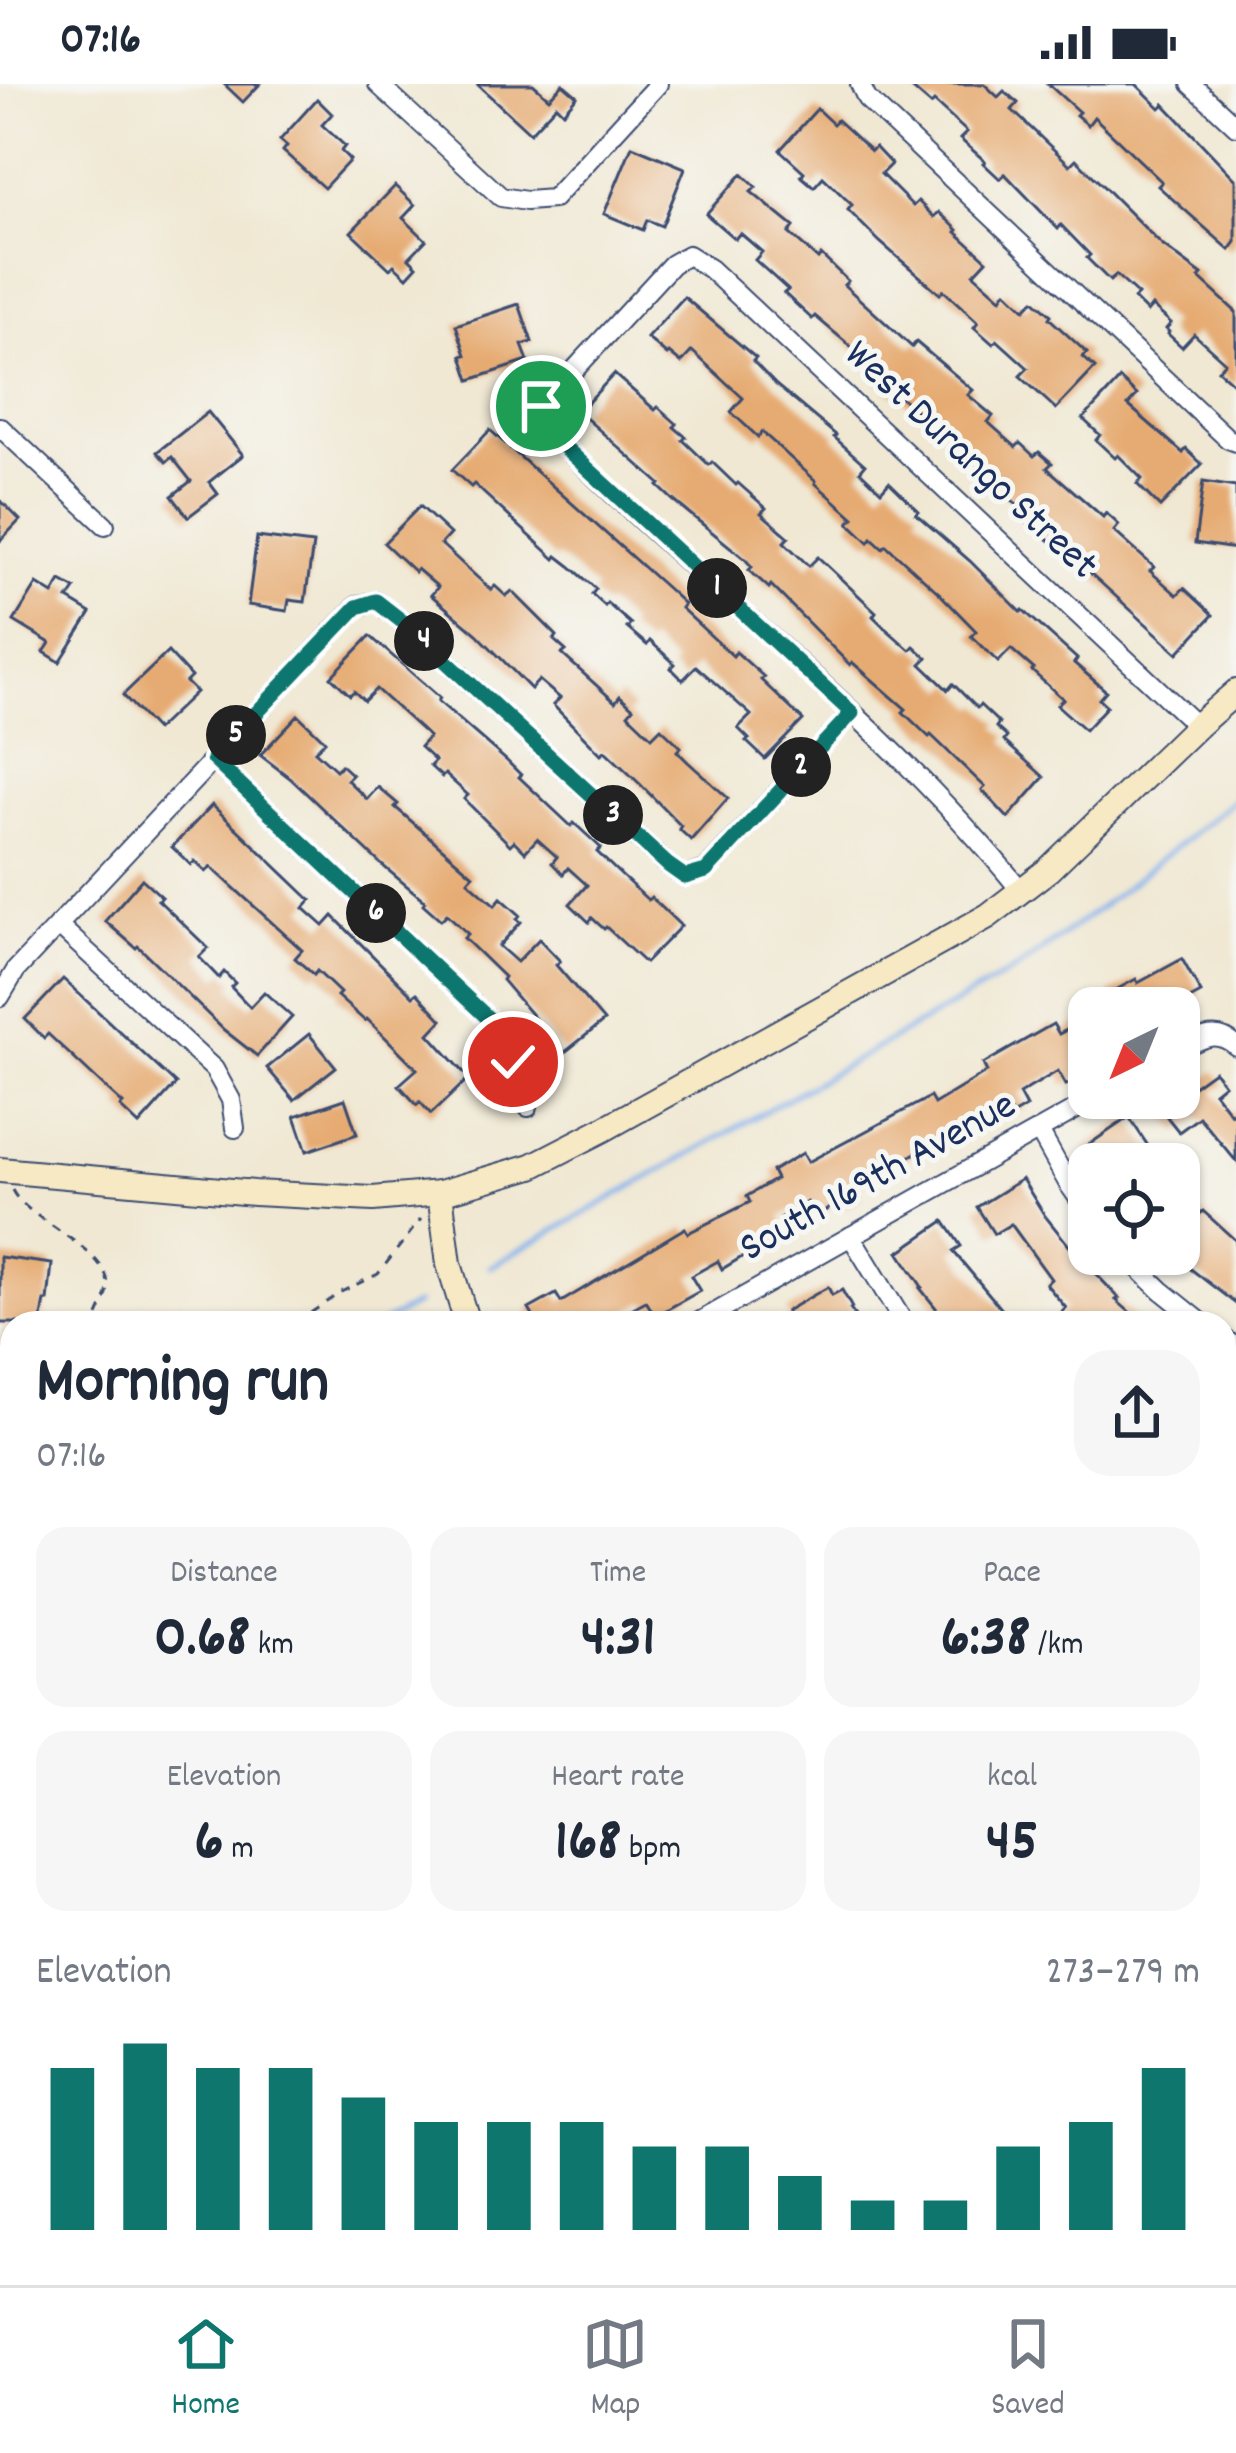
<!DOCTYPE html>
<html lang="en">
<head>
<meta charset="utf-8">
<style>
  :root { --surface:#fff; --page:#f6f6f7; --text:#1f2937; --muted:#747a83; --line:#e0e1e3; --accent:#0f766e }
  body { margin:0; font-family:Dekko,sans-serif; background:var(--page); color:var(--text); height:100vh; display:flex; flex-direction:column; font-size:45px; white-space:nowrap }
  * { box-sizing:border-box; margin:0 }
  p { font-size:39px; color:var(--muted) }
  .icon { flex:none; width:66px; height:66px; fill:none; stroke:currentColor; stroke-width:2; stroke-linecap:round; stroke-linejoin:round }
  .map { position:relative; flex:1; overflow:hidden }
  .panel { position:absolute; left:0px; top:1227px; width:1236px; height:975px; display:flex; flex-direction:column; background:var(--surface); border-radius:36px 36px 0 0; box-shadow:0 3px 9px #0004 }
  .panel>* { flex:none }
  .needle { width:78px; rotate:223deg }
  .controls { position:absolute; left:1068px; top:903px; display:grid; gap:24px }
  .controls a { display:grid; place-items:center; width:132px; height:132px; border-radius:24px; background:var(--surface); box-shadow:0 3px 9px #0004; font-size:60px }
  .pin { position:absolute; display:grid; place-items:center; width:102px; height:102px; color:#fff; margin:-51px; border:6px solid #fff; border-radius:50%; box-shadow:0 3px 12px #0007 }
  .km { position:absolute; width:60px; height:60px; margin:-30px; border-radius:50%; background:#222; color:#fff; font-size:33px; line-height:60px; text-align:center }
  .round { display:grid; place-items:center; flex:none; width:126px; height:126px; border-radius:36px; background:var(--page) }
  .headline { display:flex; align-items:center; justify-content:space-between; height:204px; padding:0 36px }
  h1 { font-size:66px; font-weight:700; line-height:90px }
  .stats { display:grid; grid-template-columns:repeat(3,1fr); gap:18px; height:204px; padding:12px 36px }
  .stats div { display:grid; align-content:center; border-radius:30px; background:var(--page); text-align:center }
  .stats b { font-size:60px; font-weight:700 }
  .stats small { font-size:33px; font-weight:400 }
  .stats p { font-size:33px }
  .chart { height:336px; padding:24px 36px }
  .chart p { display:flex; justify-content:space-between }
  .chart svg { width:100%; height:216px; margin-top:12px; stroke:var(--accent); stroke-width:6 }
  .status { display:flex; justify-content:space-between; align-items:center; height:84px; padding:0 60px; background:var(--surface); direction:ltr }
  .status svg { height:33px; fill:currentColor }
  .tab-bar { display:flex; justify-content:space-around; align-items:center; height:168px; border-top:3px solid var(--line); background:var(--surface); font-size:33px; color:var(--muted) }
  .tab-bar a { display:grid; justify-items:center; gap:6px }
  .tab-bar .current { color:var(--accent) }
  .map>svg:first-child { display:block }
  .built { fill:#f0d5bc }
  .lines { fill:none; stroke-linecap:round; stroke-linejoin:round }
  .stream { stroke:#83b2ed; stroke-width:4.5 }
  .building { fill:#e6ab72 }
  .street-casing { stroke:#3b4b70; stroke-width:22 }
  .secondary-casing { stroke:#3b4b70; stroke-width:28 }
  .path { stroke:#3b4b70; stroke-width:3; stroke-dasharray:9 9; stroke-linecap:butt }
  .street { stroke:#fff; stroke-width:18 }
  .secondary { stroke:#f7e9c3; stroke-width:24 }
  .route-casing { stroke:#fff; stroke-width:24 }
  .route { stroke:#0f766e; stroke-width:15 }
  .labels { text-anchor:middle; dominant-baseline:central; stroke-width:10; stroke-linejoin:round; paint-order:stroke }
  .street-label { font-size:42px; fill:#1b2f5e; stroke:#f6f6f2 }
</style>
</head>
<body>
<div class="status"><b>07:16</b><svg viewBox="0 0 49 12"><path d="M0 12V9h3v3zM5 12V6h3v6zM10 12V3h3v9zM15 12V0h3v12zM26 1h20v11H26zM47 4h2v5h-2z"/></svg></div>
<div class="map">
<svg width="1236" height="2201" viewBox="0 0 1236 2201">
  <rect width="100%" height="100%" fill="#f6f6f2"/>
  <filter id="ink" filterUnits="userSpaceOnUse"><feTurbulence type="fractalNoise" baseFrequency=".00833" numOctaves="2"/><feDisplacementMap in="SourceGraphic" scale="24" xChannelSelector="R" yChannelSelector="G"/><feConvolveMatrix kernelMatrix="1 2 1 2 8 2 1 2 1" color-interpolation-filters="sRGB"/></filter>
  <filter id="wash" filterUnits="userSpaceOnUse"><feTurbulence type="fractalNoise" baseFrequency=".004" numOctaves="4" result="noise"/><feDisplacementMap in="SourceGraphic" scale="48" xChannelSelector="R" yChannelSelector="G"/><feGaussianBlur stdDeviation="2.7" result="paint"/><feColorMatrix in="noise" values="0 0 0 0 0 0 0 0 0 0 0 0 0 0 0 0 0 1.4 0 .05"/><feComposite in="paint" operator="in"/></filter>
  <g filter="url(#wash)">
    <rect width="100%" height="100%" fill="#f0e8d3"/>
    <!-- built -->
    <polygon class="built" points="0,2129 12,2140 12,2190 67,2190 79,2201 0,2201"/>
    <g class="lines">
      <!-- stream -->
      <g class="stream">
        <polyline points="490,1183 1018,884 1102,822 1236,715"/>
        <polyline points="382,1239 417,1220"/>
        <polyline points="0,1452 12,1445"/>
      </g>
    </g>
    <g id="blocks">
      <!-- building -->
      <g class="building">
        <polygon points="224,0 260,0 243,18"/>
        <polygon points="477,0 533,0 549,14 563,0 577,12 563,28 556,21 530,49"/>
        <polygon points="907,0 984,0 998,13 1004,7 1018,19 1012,26 1070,81 1076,75 1162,161 1202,191 1199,194 1236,228 1236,302 1218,286 1225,278 1194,250 1182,263 1168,250 1169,248 1166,245 1171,239 1152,222 1147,228 1134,215 1138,211 1116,191 1110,197 1087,174 1090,171 1061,141 1058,145 1005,90 1000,95 983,79 985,77 960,55 967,48 934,18 931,21"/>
        <polygon points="1048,0 1136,0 1160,24 1164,20 1236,96 1236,158 1230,166 1158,102 1162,98 1094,33 1088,41 1076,31 1079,28"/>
        <polygon points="317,15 332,30 322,41 345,62 341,67 350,76 324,104 283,67 287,62 280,56"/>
        <polygon points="817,25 833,40 837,36 871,67 875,63 891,80 881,90 913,122 918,117 934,133 939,128 958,146 956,148 987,176 974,190 1001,214 1006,207 1025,225 1034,216 1051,231 1049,234 1087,269 1083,273 1095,284 1056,325 1020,292 1028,284 997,256 993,260 974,243 978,238 943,206 940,210 880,158 848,126 852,121 823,93 814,103 801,92 804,88 780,66"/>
        <polygon points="632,62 685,84 662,142 647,136 643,146 604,130"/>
        <polygon points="742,90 756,103 751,108 794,143 789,149 818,175 821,171 848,197 844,201 912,263 916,258 973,306 968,311 993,332 988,338 1016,363 1020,359 1034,372 1039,368 1052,379 1047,384 1103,433 1106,429 1119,441 1114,447 1154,483 1150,487 1177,511 1184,504 1213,531 1178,569 1055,457 1053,459 1024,436 1029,431 955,366 962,358 941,340 937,346 895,308 893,310 874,293 880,287 815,232 812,235 784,209 788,206 755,176 762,168 740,149 735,155 706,130"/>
        <polygon points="395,102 415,121 403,134 426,156 409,174 417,182 407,193 394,181 390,185 351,148"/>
        <polygon points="684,213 756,274 753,277 776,301 836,351 834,353 865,381 860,387 881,407 889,398 919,427 916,430 970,477 1021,528 1023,526 1077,575 1074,579 1106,607 1099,615 1107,622 1085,646 1057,621 1063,615 1032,587 1034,585 1011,565 998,578 971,552 976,547 939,509 886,461 883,464 872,454 869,458 849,439 854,434 815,399 816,397 762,348 758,353 731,328 743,314 692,267 681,279 669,269 667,271 647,254"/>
        <polygon points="519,220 532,258 522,261 528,277 470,296 462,272 466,271 456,241"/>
        <polygon points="614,290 655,326 658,323 677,340 674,343 686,353 683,356 709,381 712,378 736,401 738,399 766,424 761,429 789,453 784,458 809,482 818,473 876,528 873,532 884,543 910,566 914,562 927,574 921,580 948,606 953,600 977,624 980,621 999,639 996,643 1007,653 1004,657 1044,693 1008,734 982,706 985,703 931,651 929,653 903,628 906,625 852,578 850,581 771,501 769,504 749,486 752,483 745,475 673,416 658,402 660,400 579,328"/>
        <polygon points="1120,295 1137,311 1128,321 1183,369 1186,365 1202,380 1160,423 1137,400 1142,395 1118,371 1115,374 1096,356 1100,351 1083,335"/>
        <polygon points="208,328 243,371 209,398 218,410 188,433 172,412 191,397 172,373 166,378 157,368"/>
        <polygon points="490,346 669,506 684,520 681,524 733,572 736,568 764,593 761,596 803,636 765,675 746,657 749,655 738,644 751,631 696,582 683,596 671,584 675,580 650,557 647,561 627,544 631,540 607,519 605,522 592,510 596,505 570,482 557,472 555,475 474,400 471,403 452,386"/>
        <polygon points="1203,398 1236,403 1236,465 1195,459"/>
        <polygon points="0,416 20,436 0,457"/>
        <polygon points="420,422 450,450 441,460 491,506 495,502 506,512 512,507 557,552 554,556 566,567 562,570 615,618 620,612 633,624 628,630 652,653 661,644 681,663 677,667 688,678 728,714 691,756 679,745 681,742 640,700 605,667 601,670 553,621 560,614 539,596 531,605 477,550 431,511 438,503 417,485 415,488 384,459"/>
        <polygon points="257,453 313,460 305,518 289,516 287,527 248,521"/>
        <polygon points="61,497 75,505 68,515 91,529 60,578 44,568 50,559 14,537 37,500 53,510"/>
        <polygon points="370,552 440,614 438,617 506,676 521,691 519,693 571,742 574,739 601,764 597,768 624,794 648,816 651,813 681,842 645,879 606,843 604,845 592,834 589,838 570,820 587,801 568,784 563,790 552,779 557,773 537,755 525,768 514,757 510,761 464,715 468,711 445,690 442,693 430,682 435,677 420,663 429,653 376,605 364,617 354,607 350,611 331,593"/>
        <polygon points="168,568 191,593 186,598 196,608 156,646 123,611"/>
        <polygon points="298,631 325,657 315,667 336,686 341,681 352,691 347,696 367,715 378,703 398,720 395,723 473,791 468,797 495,821 501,814 520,831 517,835 521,838 499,862 517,878 539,855 560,877 556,881 604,937 564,969 502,896 504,893 464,854 468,850 447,830 441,836 423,820 425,817 383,782 290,694 260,671"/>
        <polygon points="212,721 311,816 304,824 324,842 333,832 413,912 417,909 442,936 429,950 469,994 431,1030 420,1018 417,1021 399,1001 417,985 367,935 365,937 337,912 340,909 317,887 314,891 295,874 302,866 211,783 206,788 195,777 191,781 172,763"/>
        <polygon points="142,795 162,813 158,816 208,864 199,873 219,894 224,888 235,899 231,903 250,923 264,908 292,933 257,972 224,946 138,862 136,864 105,837"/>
        <polygon points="1182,875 1201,909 1173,924 1118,924 1110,909 1136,895 1138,899"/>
        <polygon points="63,895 176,1000 139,1041 120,1023 123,1020 111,1009 48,950 44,954 25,935"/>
        <polygon points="1089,934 1089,989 1066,1001 1058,987 1019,1010 1026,1023 1012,1031 1005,1019 951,1052 954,1056 939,1065 935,1057 884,1088 883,1086 854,1102 861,1115 846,1124 842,1117 816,1132 807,1118 781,1133 788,1145 722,1185 718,1177 691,1192 700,1207 655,1232 646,1217 622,1230 627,1239 537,1239 529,1225 556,1210 561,1218 685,1144 688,1149 750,1118 747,1112 776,1095 772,1087 803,1069 808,1078 930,1013 934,1020 987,988 983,980 1053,940 1059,950"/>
        <polygon points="309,950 336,983 294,1016 267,984"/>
        <polygon points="1214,987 1224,1000 1214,1008 1231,1030 1236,1025 1236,1077 1199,1033 1179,1048 1167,1033 1176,1026 1171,1018"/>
        <polygon points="345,1015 357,1050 307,1067 295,1032"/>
        <polygon points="1129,1033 1160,1080 1095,1080 1084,1064"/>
        <polygon points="1022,1095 1045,1132 1070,1163 1119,1214 1116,1216 1142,1239 1067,1239 1059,1231 1066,1224 1046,1200 1051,1195 1011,1140 994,1150 977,1123"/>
        <polygon points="1179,1110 1200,1130 1203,1127 1236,1157 1236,1220 1179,1176"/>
        <polygon points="944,1137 961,1162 953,1167 1004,1228 998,1232 1005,1239 948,1239 920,1204 922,1203 899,1168"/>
        <polygon points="0,1173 52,1180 48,1217 45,1217 41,1239 0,1239"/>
        <polygon points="828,1203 832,1211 842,1206 852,1224 850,1225 860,1239 793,1239 786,1227"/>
      </g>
    </g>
  </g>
  <g filter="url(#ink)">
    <use href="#blocks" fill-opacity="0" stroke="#3b4b70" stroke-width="3"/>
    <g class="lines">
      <defs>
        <g id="street">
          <polyline points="378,0 501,113 526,117 553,115 658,0"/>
          <polyline points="860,0 867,15 1228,355 1236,358"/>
          <polyline points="1191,0 1236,42"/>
          <polyline points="0,343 105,441"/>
          <polyline points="213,675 491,937 513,978 528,1023"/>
          <path d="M 1022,808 C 882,634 698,500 542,340 L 541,322 L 672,180 L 688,171 L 710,185 L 1197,642"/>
          <polyline points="58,841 214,985 231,1016 235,1044"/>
          <polyline points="0,913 16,886 357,522 376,517 403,538 668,781 685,793 706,786 852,629"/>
          <path d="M 1179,966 C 1200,955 1216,944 1236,962"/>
          <polyline points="1039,1047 1068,1099 1089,1129"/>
          <polyline points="851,1152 904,1239"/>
          <polyline points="1124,1170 1161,1206 1202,1239"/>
          <polyline points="697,1239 1096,1014"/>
          <polyline points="1224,1255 1236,1263"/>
          <polyline points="1224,1501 1236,1506"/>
          <polyline points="1224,1737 1236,1743"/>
          <polyline points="1224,2023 1236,2031"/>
        </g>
        <g id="secondary">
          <polyline points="0,1086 254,1109 373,1115 440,1109 532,1082 604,1045 988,832 1048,786 1197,642 1236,608"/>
          <polyline points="440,1109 449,1180 467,1239"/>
          <polyline points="1167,2190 1178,2201"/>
        </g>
      </defs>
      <!-- street casing -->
      <use href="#street" class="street-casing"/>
      <!-- secondary casing -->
      <use href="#secondary" class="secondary-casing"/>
      <!-- path -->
      <g class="path">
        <path d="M 12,1106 C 28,1138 111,1165 108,1204 C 107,1215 99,1228 95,1239"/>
        <polyline points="296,1239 341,1208 378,1190 421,1135"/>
        <polyline points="0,1401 12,1392"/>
      </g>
      <!-- street -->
      <use href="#street" class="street"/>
      <!-- secondary -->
      <use href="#secondary" class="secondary"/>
    </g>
  </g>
  <g class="lines" filter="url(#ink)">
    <defs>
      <polyline id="route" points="513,978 491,937 213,675 357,523 376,517 403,538 668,781 685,793 706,787 852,629 559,358 542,340 541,322"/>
    </defs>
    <!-- route casing -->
    <use href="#route" class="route-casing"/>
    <!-- route -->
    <use href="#route" class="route"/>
  </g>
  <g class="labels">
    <!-- street labels -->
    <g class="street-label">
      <text transform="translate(969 378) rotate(43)">West Durango Street</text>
      <text transform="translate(879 1095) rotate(-29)">South 169th Avenue</text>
    </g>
  </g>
</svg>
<div class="controls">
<a><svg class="needle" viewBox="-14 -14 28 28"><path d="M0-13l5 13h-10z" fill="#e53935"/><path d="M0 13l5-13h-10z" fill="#747a83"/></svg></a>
<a><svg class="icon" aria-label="locate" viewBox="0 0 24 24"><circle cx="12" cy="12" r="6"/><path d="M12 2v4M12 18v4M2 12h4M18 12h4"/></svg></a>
</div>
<div class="pin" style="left:541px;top:322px;background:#1e9e55"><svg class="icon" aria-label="arrive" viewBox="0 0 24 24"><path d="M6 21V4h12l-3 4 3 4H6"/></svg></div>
<div class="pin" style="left:513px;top:978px;background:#d93025"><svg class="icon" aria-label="check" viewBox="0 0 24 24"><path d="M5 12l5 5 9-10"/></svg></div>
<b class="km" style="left:717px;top:504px">1</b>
<b class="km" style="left:801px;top:683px">2</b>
<b class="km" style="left:613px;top:731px">3</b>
<b class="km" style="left:424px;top:557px">4</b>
<b class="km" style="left:236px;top:651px">5</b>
<b class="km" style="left:376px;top:829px">6</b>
<section class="panel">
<div class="headline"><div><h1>Morning run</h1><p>07:16</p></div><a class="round"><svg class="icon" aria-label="share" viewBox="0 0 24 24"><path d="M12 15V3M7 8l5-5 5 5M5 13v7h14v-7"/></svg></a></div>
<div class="stats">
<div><p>Distance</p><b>0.68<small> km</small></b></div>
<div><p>Time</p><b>4:31</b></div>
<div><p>Pace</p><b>6:38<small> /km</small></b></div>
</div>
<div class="stats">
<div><p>Elevation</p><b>6<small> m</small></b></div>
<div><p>Heart rate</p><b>168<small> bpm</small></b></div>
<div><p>kcal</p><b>45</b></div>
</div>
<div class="chart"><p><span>Elevation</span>273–279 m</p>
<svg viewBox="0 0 160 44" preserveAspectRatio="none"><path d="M5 44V11M15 44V6M25 44V11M35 44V11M45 44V17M55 44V22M65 44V22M75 44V22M85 44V27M95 44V27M105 44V33M115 44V38M125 44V38M135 44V27M145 44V22M155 44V11"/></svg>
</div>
</section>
</div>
<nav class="tab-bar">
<a class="current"><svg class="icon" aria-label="home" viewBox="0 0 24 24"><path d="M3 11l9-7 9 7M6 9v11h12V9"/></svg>Home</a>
<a><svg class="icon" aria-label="map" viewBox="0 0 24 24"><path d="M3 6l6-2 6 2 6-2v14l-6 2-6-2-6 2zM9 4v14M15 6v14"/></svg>Map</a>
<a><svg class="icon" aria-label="saved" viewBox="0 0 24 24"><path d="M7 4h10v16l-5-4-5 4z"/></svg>Saved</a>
</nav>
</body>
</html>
